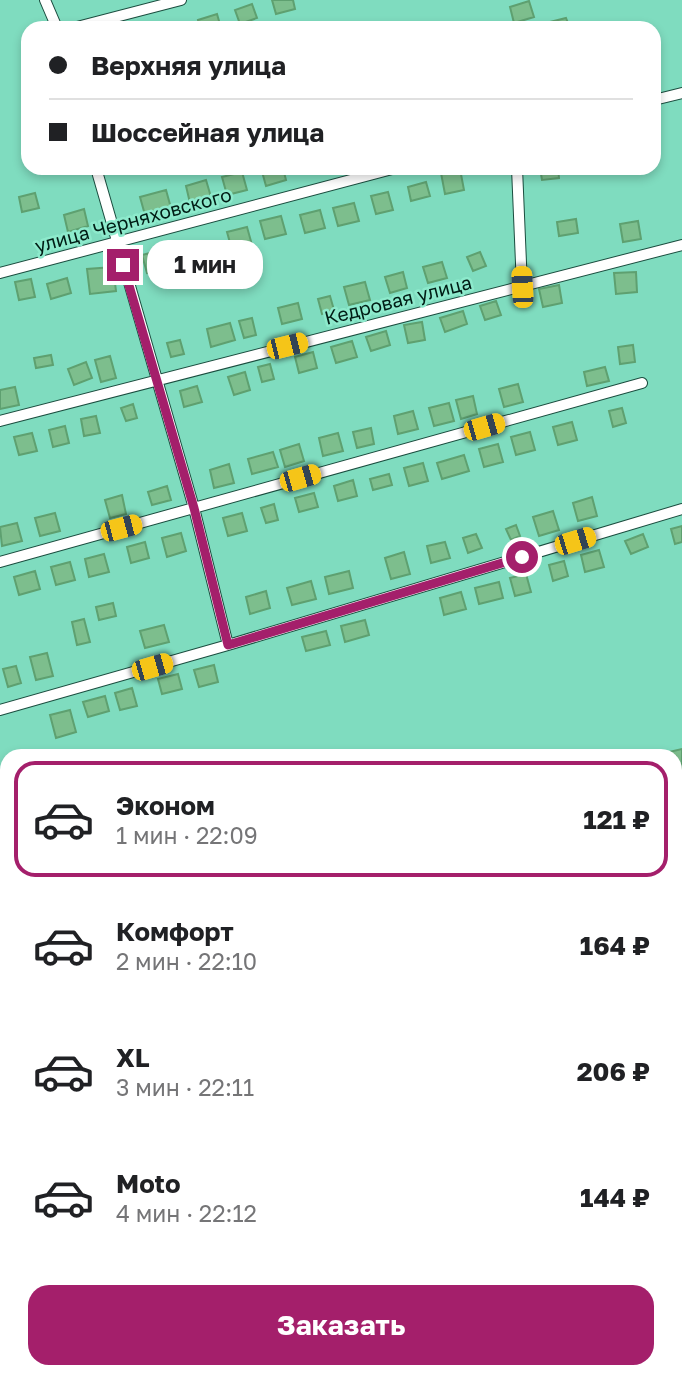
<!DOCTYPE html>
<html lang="ru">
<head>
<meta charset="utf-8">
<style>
	:root { --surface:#fff; --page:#f2f2f2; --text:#202124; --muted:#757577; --line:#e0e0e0; --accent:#a41f6b }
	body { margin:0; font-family:"Golos Text",sans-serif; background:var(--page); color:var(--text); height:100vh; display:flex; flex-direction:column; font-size:26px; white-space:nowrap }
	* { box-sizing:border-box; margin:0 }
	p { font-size:23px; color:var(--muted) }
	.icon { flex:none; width:38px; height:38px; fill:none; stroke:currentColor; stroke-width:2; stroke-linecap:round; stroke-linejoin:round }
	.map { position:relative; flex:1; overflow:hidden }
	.panel { position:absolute; left:0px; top:749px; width:682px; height:630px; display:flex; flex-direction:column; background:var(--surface); border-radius:21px 21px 0 0; box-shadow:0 4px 10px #0003 }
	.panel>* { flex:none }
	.guide { position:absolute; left:21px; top:21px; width:640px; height:154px; border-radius:21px; box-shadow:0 4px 10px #0003; display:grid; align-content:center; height:154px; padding:0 28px; background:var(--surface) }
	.end { position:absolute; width:32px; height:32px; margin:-16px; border:9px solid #a41f6b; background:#fff; box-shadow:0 0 0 4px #fff }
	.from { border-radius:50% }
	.bubble { position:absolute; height:49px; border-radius:21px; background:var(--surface); box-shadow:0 4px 10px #0003; font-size:23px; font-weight:700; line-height:49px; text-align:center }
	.car { position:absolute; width:21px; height:42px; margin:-21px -10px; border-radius:9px; box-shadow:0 0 5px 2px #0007; background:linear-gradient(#f5c518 24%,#345 0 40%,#f5c518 0 76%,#345 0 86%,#f5c518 0) }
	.guide b { display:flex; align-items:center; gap:24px; height:66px; font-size:26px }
	.guide b+b { border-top:2px solid var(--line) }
	.guide i { width:18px; height:18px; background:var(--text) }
	ul { padding:12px 0 0; list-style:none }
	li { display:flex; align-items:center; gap:21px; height:116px; margin:0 14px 10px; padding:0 14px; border:4px solid transparent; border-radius:21px }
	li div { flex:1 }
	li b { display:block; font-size:26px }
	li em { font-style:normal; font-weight:700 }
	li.current { border-color:var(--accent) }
	li>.icon { width:63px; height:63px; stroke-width:1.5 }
	.cta { display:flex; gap:14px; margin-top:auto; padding:14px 28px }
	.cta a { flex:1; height:80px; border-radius:21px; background:var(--accent); color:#fff; font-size:28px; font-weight:700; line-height:80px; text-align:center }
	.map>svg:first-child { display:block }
	.forest { fill:#c8865f }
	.building { fill:#7dbe8d; stroke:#5ea070; stroke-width:2 }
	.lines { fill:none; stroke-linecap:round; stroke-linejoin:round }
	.minor-casing { stroke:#1b4d3f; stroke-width:12 }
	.minor { stroke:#fff; stroke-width:10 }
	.route { stroke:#a41f6b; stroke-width:9 }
	.labels { text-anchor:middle; stroke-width:5; stroke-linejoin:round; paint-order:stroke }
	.street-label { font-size:19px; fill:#001d15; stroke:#8deacc }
</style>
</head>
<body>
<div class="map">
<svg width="682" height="1379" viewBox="0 0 682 1379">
	<rect width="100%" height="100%" fill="#7fdcbf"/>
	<path class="forest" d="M0,1200l7,1v171h531l24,7h-562z"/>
	<path class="building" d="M272,0h21l2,9 -19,5z
		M529,1l5,16 -20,6 -4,-16z
		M252,4l5,14 -17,6 -5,-14z
		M217,14l4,14h-21l-2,-8z
		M566,18l4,10h-18l-2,-6z
		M261,168h22l3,12 -20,6z
		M540,168h18l1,10 -17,2z
		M460,169l4,21 -19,4 -4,-21z
		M242,172l5,18 -20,5 -5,-18z
		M206,180l5,17 -21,6 -4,-17z
		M426,182l4,14 -19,5 -3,-14z
		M166,190l5,18 -26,7 -5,-18z
		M388,192l5,18 -17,4 -5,-18z
		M35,193l4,15 -17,4 -3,-15z
		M354,203l5,18 -21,5 -5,-18z
		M84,209l4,17 -20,6 -4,-17z
		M320,210l5,18 -20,5 -5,-18z
		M281,216l5,18 -21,5 -5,-18z
		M576,219l2,14 -19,3 -2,-14z
		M638,221l3,18 -18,3 -3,-18z
		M247,227l5,18 -20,5 -5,-18z
		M189,243l5,18 -21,5 -5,-18z
		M162,250l5,18 -20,5 -5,-18z
		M480,252l6,14 -13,5 -6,-14z
		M442,262l5,16 -19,5 -5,-16z
		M113,267l3,24 -26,3 -3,-25z
		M403,272l4,16 -17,5 -5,-16z
		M636,272l1,20 -21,2 -2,-21z
		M67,278l4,15 -20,6 -4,-15z
		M31,279l4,18 -16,3 -4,-18z
		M365,282l5,18 -21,5 -5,-18z
		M559,285l3,18 -19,4 -4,-18z
		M330,296l4,14 -12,4 -4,-15z
		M496,301l5,14 -16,5 -5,-14z
		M298,303l4,16 -20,5 -4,-16z
		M463,311l4,13 -22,8 -5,-14z
		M252,318l4,17 -12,3 -5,-17z
		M422,322l3,18 -17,3 -4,-18z
		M230,323l5,17 -24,7 -4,-18z
		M386,331l4,14 -19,6 -5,-14z
		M180,340l4,14 -13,3 -4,-14z
		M352,341l5,16 -21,6 -5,-16z
		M633,345l2,17 -15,2 -2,-17z
		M313,352l4,16 -18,5 -4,-16z
		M51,355l2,10 -17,3 -2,-10z
		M110,356l6,22 -15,4 -6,-22z
		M86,362l6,16 -18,7 -6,-16z
		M270,364l4,15 -12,3 -4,-15z
		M605,367l4,14 -22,5 -3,-14z
		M245,372l5,18 -16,5 -6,-18z
		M518,384l5,18 -19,5 -5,-18z
		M197,386l5,16 -18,5 -4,-16z
		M15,387l4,18 -19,4v-19z
		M473,396l4,18 -16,5 -5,-19z
		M449,403l5,18 -20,5 -5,-18z
		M133,404l4,14 -11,3 -5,-13z
		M622,408l4,15 -13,4 -4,-16z
		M413,411l5,18 -20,5 -4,-18z
		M96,416l4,17 -16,3 -3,-17z
		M572,422l5,18 -19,5 -5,-18z
		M65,426l4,17 -16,4 -4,-17z
		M371,428l3,16 -17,4 -4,-16z
		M530,432l5,18 -19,5 -5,-18z
		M32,433l5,18 -18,4 -5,-18z
		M338,433l5,18 -20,5 -4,-18z
		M299,444l5,17 -19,6 -5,-17z
		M498,444l5,18 -19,5 -5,-18z
		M273,452l5,15 -26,7 -4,-15z
		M464,455l5,16 -27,8 -5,-16z
		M423,463l5,18 -19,5 -5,-18z
		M229,464l5,19 -20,5 -4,-18z
		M389,474l3,11 -19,5 -3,-11z
		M353,480l4,16 -19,5 -4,-15z
		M167,486l4,14 -19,5 -4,-13z
		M314,493l4,14 -19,5 -4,-14z
		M122,495l4,19 -16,4 -5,-18z
		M592,497l5,19 -19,5 -5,-18z
		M274,504l4,16 -12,3 -5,-15z
		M553,511l6,19 -20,6 -6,-19z
		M55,513l5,18 -20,5 -5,-18z
		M242,513l5,18 -19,5 -5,-18z
		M17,523l5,18 -20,5 -2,-19z
		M516,525l4,11 -9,4 -5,-11z
		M682,526v16l-7,2 -4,-15z
		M181,533l5,18 -19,6 -5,-19z
		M476,534l6,14 -14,5 -5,-15z
		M643,534l5,13 -17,7 -6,-13z
		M145,542l4,16 -18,5 -4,-16z
		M445,542l5,16 -19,5 -4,-17z
		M599,550l5,17 -19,5 -4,-17z
		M404,552l6,22 -19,5 -6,-21z
		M104,554l5,18 -20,5 -4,-18z
		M564,561l4,15 -15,5 -4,-16z
		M70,562l5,18 -19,5 -5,-18z
		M35,571l5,18 -21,6 -5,-18z
		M349,571l4,17 -24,6 -4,-17z
		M526,574l5,18 -16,4 -5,-18z
		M311,581l5,18 -24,6 -5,-17z
		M499,582l4,16 -24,6 -4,-16z
		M266,591l4,17 -20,6 -4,-17z
		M461,592l5,17 -22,6 -4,-17z
		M113,603l3,13 -17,4 -3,-13z
		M84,619l6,23 -13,3 -5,-23z
		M365,620l4,15 -24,7 -4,-16z
		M164,625l5,17 -24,6 -5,-17z
		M326,631l4,14 -24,6 -4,-14z
		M47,653l6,23 -17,4 -6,-23z
		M214,665l4,17 -19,5 -5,-17z
		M16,666l5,17 -13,4 -5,-18z
		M178,674l4,15 -20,5 -4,-15z
		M132,688l5,18 -17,4 -5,-17z
		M105,696l4,15 -21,6 -5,-15z
		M70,710l6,22 -20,6 -6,-23z
		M682,749v44l-6,2v-39h-24z
		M682,866v43l-6,2v-43z
		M682,980v38l-6,2v-39z
		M682,1081v51l-6,2v-52z"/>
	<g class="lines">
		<defs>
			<path id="minor" d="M45,0l12,28
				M73,28l108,-28
				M654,100l28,-7
				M96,168l98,340 34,137
				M517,168l5,119
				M0,273l396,-105
				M0,421l682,-176
				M0,562l642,-179
				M0,710l228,-65 454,-136
				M0,1177l7,2
				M646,1372l23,7"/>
		</defs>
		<use href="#minor" class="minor-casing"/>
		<use href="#minor" class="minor"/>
	</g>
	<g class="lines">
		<path class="route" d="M123,265l71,243 34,137 294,-88"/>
	</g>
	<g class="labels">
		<g class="street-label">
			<text transform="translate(133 220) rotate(-15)" y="7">улица Черняховского</text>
			<text transform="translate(398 300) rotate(-14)" y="7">Кедровая улица</text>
		</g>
	</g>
</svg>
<i class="end from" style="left:522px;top:557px"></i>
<i class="end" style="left:123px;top:265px"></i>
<div class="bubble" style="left:147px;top:240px;width:116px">1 мин</div>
<i class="car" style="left:522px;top:287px;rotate:357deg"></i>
<i class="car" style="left:287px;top:346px;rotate:76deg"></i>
<i class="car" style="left:484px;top:427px;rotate:74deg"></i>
<i class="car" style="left:300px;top:478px;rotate:74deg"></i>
<i class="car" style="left:121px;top:528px;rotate:75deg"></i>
<i class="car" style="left:575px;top:541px;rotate:73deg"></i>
<i class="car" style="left:152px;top:667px;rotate:74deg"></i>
<div class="guide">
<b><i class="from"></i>Верхняя улица</b>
<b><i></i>Шоссейная улица</b>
</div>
<section class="panel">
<ul>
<li class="current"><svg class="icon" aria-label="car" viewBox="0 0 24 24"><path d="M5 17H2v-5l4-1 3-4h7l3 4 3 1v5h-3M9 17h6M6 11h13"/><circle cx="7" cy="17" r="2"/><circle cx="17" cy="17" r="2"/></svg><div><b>Эконом</b><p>1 мин · 22:09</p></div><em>121 ₽</em></li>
<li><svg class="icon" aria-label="car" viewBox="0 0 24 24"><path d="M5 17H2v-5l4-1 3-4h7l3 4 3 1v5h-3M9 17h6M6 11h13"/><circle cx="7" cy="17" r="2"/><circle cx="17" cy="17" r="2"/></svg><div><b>Комфорт</b><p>2 мин · 22:10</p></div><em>164 ₽</em></li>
<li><svg class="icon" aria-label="car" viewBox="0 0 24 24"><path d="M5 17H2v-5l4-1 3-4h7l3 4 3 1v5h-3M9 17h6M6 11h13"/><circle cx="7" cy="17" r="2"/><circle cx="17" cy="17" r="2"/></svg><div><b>XL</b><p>3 мин · 22:11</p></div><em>206 ₽</em></li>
<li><svg class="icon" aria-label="car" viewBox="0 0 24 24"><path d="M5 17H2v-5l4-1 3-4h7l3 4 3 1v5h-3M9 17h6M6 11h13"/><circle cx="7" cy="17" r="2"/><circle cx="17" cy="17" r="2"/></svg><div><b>Moto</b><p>4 мин · 22:12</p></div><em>144 ₽</em></li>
</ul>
<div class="cta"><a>Заказать</a></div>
</section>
</div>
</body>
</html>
